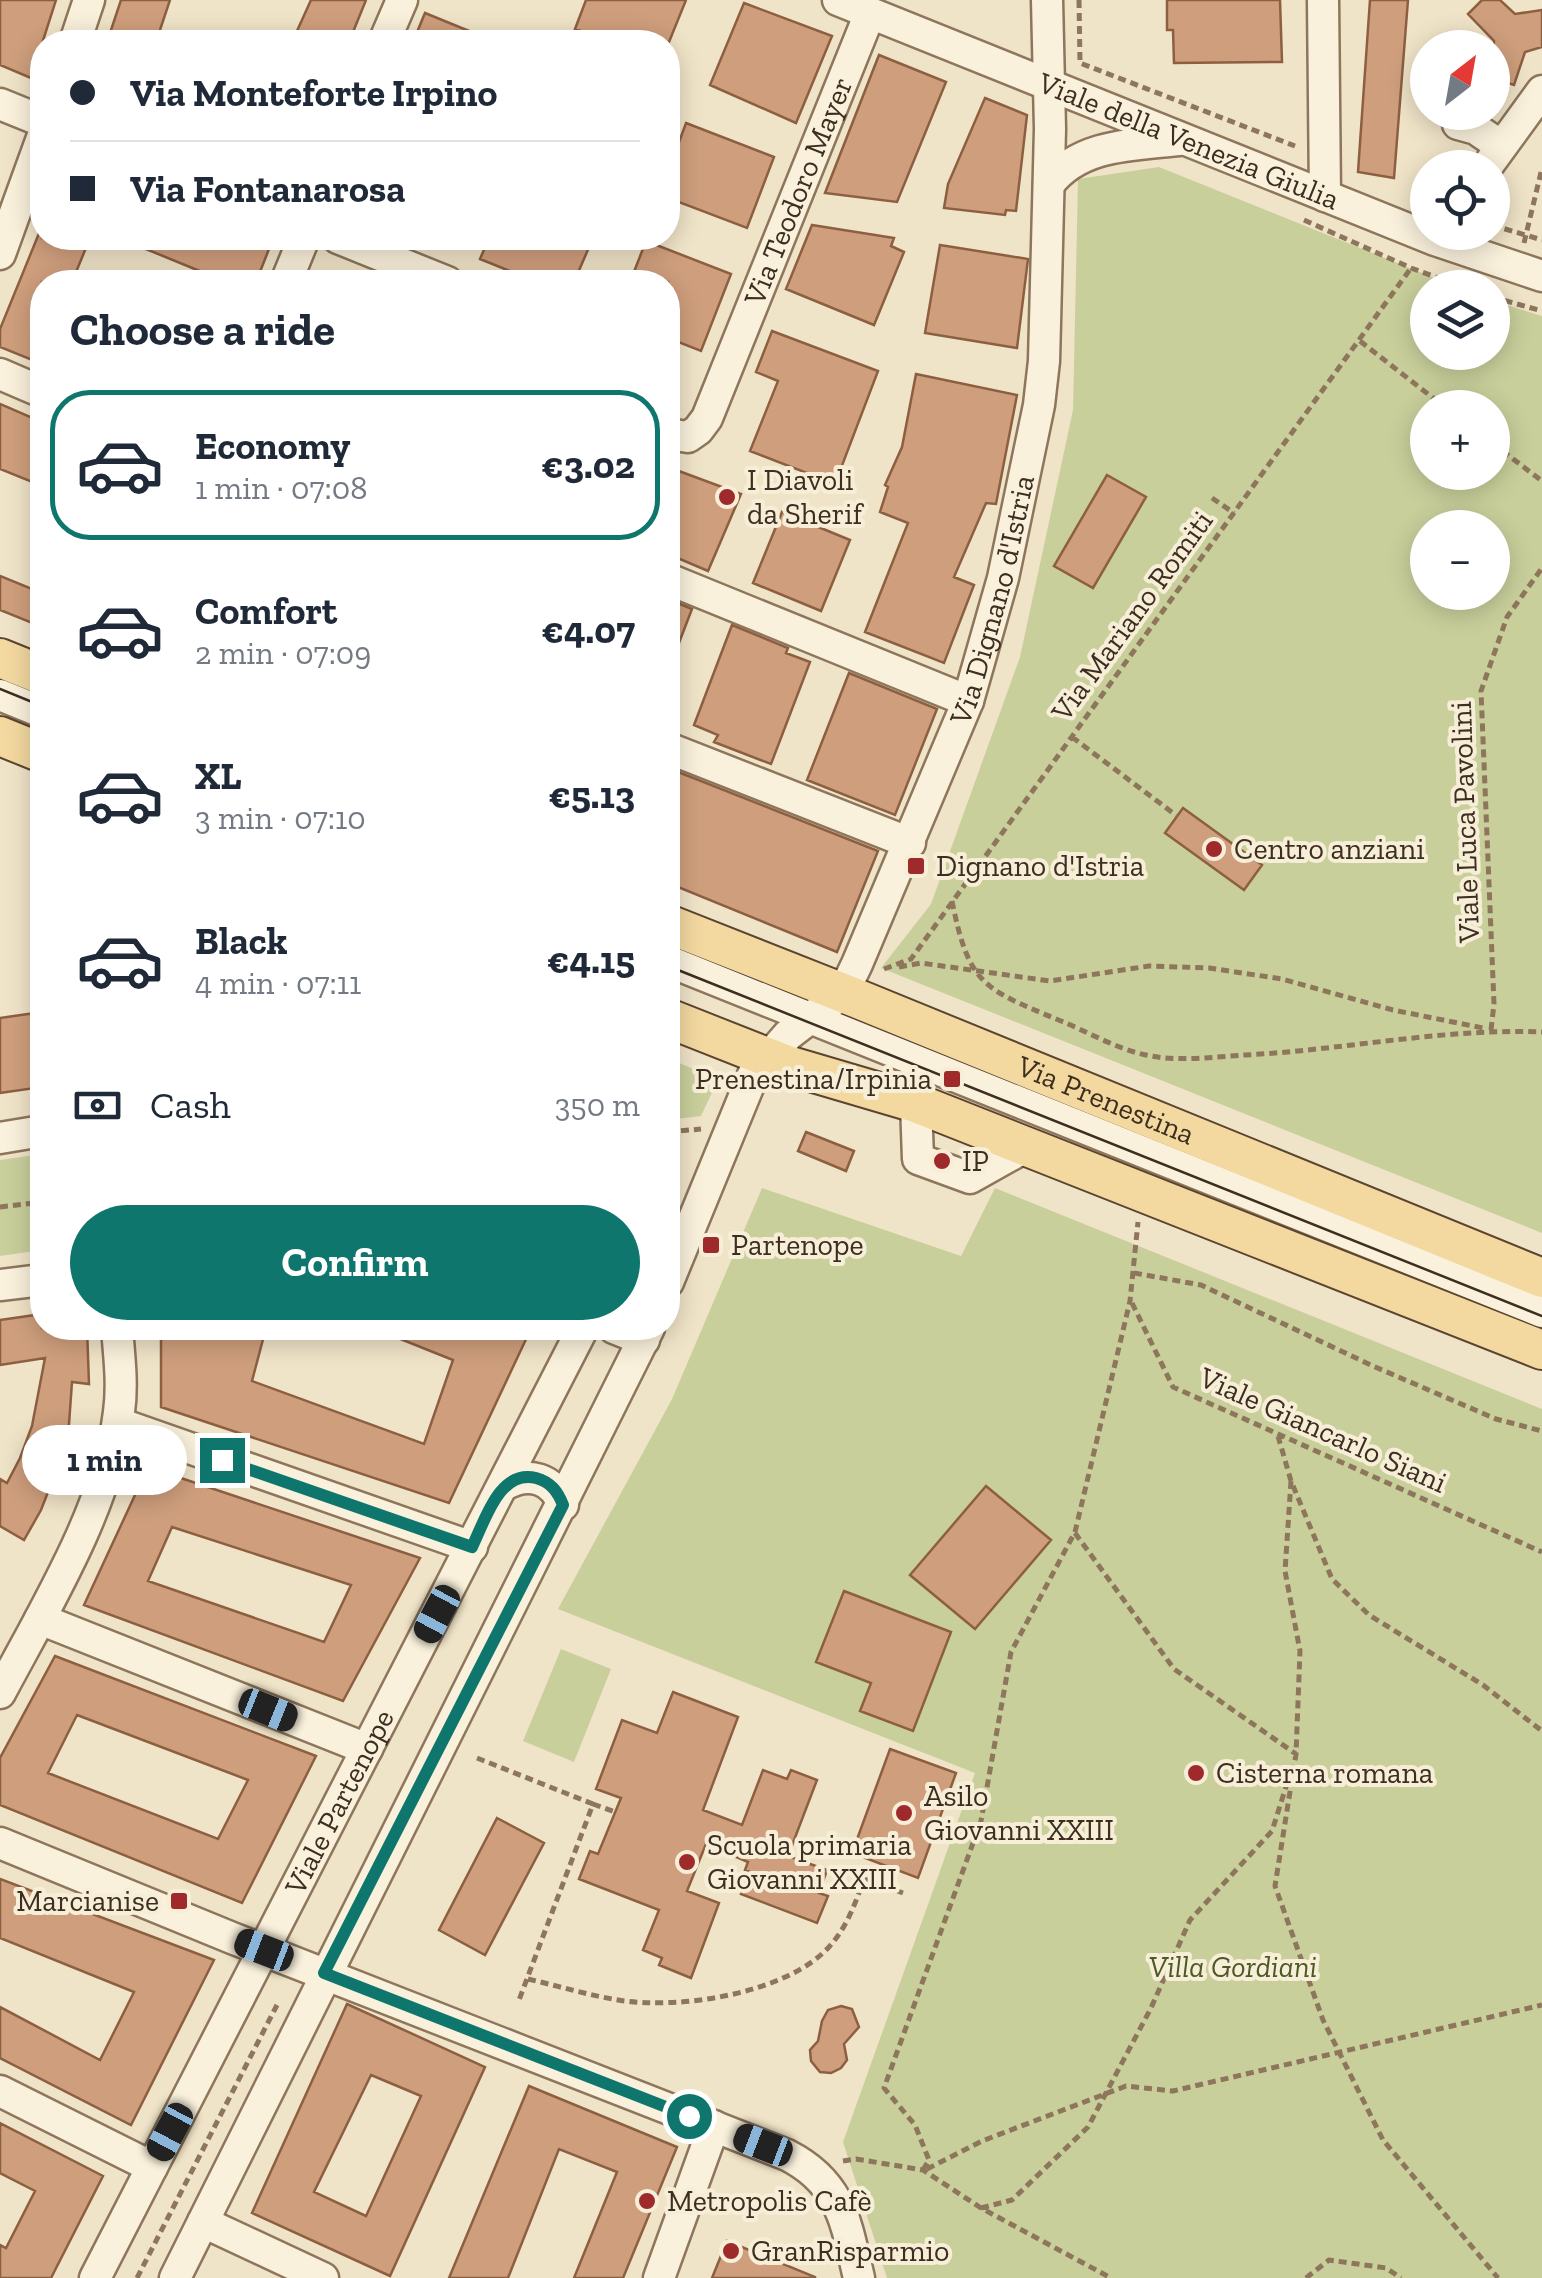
<!DOCTYPE html>
<html lang="en">
<head>
<meta charset="utf-8">
<style>
	:root { --surface:#fff; --page:#f2f2f3; --text:#1f2937; --muted:#747a83; --line:#e0e1e3; --accent:#0f766e }
	body { margin:0; font-family:"Zilla Slab",serif; background:var(--page); color:var(--text); height:100vh; display:flex; flex-direction:column; font-size:38px; white-space:nowrap }
	* { box-sizing:border-box; margin:0 }
	p { font-size:32px; color:var(--muted) }
	.icon { flex:none; width:55px; height:55px; fill:none; stroke:currentColor; stroke-width:2; stroke-linecap:round; stroke-linejoin:round }
	.map { position:relative; flex:1; overflow:hidden }
	.sheet { position:absolute; left:30px; top:270px; width:650px; height:1070px; display:flex; flex-direction:column; background:var(--surface); border-radius:40px; box-shadow:0 5px 25px #0003 }
	.sheet>* { flex:none }
	.hud { position:absolute; left:30px; top:30px; width:650px; height:220px; border-radius:40px; box-shadow:0 5px 25px #0003; display:grid; align-content:center; height:220px; padding:0 40px; background:var(--surface) }
	.needle { width:65px; rotate:31deg }
	.buttons { position:absolute; left:1410px; top:30px; display:grid; gap:20px }
	.buttons a { display:grid; place-items:center; width:100px; height:100px; border-radius:50%; background:var(--surface); box-shadow:0 5px 25px #0003; font-size:50px }
	.end { position:absolute; width:45px; height:45px; margin:-22px; border:12px solid #0f766e; background:#fff; box-shadow:0 0 0 5px #fff }
	.from { border-radius:50% }
	.bubble { position:absolute; height:70px; border-radius:35px; background:var(--surface); box-shadow:0 5px 25px #0003; font-size:32px; font-weight:700; line-height:70px; text-align:center }
	.car { position:absolute; width:30px; height:60px; margin:-30px -15px; border-radius:12px; box-shadow:0 0 8px 2px #0007; background:linear-gradient(#222 24%,#8ab4d8 0 40%,#222 0 76%,#8ab4d8 0 86%,#222 0) }
	.hud b { display:flex; align-items:center; gap:35px; height:95px; font-size:38px }
	.hud b+b { border-top:2px solid var(--line) }
	.hud i { width:25px; height:25px; background:var(--text) }
	ul { padding:0; list-style:none }
	li { display:flex; align-items:center; gap:30px; height:150px; margin:0 20px 15px; padding:0 20px; border:5px solid transparent; border-radius:40px }
	li div { flex:1 }
	li b { display:block; font-size:38px }
	li em { font-style:normal; font-weight:700 }
	li.on { border-color:var(--accent) }
	li>.icon { width:90px; height:90px; stroke-width:1.5 }
	h2 { padding:0 40px; font-size:45px; line-height:120px }
	.pay { display:flex; align-items:center; gap:25px; height:110px; padding:0 40px; font-size:38px }
	.pay p { margin-inline-start:auto }
	.cta { display:flex; gap:20px; margin-top:auto; padding:20px 40px }
	.cta a { flex:1; height:115px; border-radius:60px; background:var(--accent); color:#fff; font-size:40px; font-weight:700; line-height:115px; text-align:center }
	.map>svg:first-child { display:block }
	.green { fill:#c9cf9b; fill-rule:evenodd }
	.building { fill:#cf9f7d; stroke:#8d5f41; stroke-width:2.5; fill-rule:evenodd }
	.lines { fill:none; stroke-linecap:round; stroke-linejoin:round }
	.minor-casing { stroke:#8d765c; stroke-width:35 }
	.major-casing { stroke:#5b4430; stroke-width:42 }
	.path { stroke:#8d765c; stroke-width:5; stroke-dasharray:8 5; stroke-linecap:butt }
	.minor { stroke:#faf1dc; stroke-width:30 }
	.major { stroke:#f3d9a0; stroke-width:38 }
	.tram { stroke:#3d2e20; stroke-width:2.5 }
	.route { stroke:#0f766e; stroke-width:12 }
	.poi-dot { fill:#9e2a2b; stroke:#f7eed8; stroke-width:4 }
	.labels { text-anchor:middle; stroke-width:8; stroke-linejoin:round; paint-order:stroke }
	.street-label { font-size:30px; fill:#3d2e20; stroke:#f7eed8 }
	.poi-label { font-size:30px; fill:#3d2e20; stroke:#f7eed8; text-anchor:start }
	.park-label { font-size:30px; font-style:italic; fill:#4d5a26; stroke:#f7eed8 }
</style>
</head>
<body>
<div class="map">
<svg width="1542" height="2278" viewBox="0 0 1542 2278">
	<rect width="100%" height="100%" fill="#f0e4c8"/>
	<path class="green" d="M1159,167l298,120 -29,1v64h64l1,-51 49,15v917l-661,-265 50,-64 89,-247 53,-247 5,-231zM1428,408h64v64h-64zM1428,528h64v64h-64z
		M668,1058l50,22 -17,36 -33,4z
		M42,1154v96l-42,6v-96z
		M762,1188l199,68 34,-68 547,221v869h-655l-44,-136 132,-369 -417,-164 114,-210z
		M561,1649l50,20 -37,93 -51,-21z"/>
	<path class="building" d="M0,0h56l-25,78 -31,-13z
		M121,0h49l-14,42h-49z
		M311,0h55l-17,42h-57z
		M586,0h100l-17,42h-57l-37,-13z
		M1167,0h113l2,62 -108,1 -1,-33h-6z
		M1370,0h38l-14,178 -36,-6z
		M1482,0h18l15,14 27,-4v37l-17,5 -11,33 -22,-7 2,-37 -26,-27z
		M744,3l88,33 -36,87 -86,-38z
		M425,13l71,29h-83z
		M879,55l67,27 -49,120 -72,-9z
		M985,98l42,17 -11,96 -10,-1 -1,5 -61,-7 4,-24z
		M686,123l88,34 -27,71 -79,-30v-26z
		M812,225l82,13 -3,8 13,6 -30,73 -88,-36z
		M42,226v12h48l-18,44h-30v82l-42,-17v-18z
		M119,238h121l29,11 -13,33h-59l5,-10z
		M489,238h104l-19,44h-37l-57,-23z
		M646,241l85,33 -30,77 -33,-13v-56h-38z
		M940,245l88,14 -11,89 -92,-15z
		M772,331l106,40 -43,113 -85,-33 28,-70 -22,-9z
		M916,374l101,21 -21,109 -10,-1 -32,74 20,8 -30,78 -79,-31 43,-109 -28,-11 8,-25 -3,-2 17,-38z
		M0,404l42,18v64l-42,-17z
		M668,467l73,27 -33,77 -40,-17z
		M1107,475l39,22 -53,91 -39,-22z
		M782,512l68,28 -29,71 -68,-28z
		M0,576l42,17v34l-42,-17z
		M668,599l24,10 -23,60h-1z
		M732,625l56,23 -2,5 24,9 -39,102 -57,-22 4,-7 -24,-10z
		M849,673l88,36 -42,106 -88,-35z
		M668,768l210,83 -41,101 -169,-69z
		M1183,808l79,57 -18,25 -79,-57z
		M42,1012v75l-42,6v-75z
		M806,1132l48,19 -8,20 -48,-20z
		M42,1314v14h45l2,56 -17,-2 -3,42 -10,40 -18,46 -17,30 -24,-14v-47l7,4 13,-25 12,-32 13,-68 -45,7v-45z
		M161,1328h105l-14,53 172,63 29,-84 -80,-32h137l18,7 -79,168 -288,-96z
		M148,1467l272,91 -77,143 -259,-96zM172,1527l179,58 -27,57 -176,-61z
		M986,1486l65,54 -76,89 -65,-54z
		M844,1591l107,41 -38,99 -53,-20 11,-28 -55,-21z
		M55,1656l261,100 -74,147 -242,-98v-47zM77,1715l171,65 -30,59 -170,-66z
		M673,1692l65,25 -35,93 39,15 21,-55 24,9 4,-9 26,10 -29,76 39,14 -8,23 9,3 -11,27 -76,-29 9,-22 -5,-2 3,-8 -42,-18 -19,47 32,12 -28,75 -32,-13 3,-7 -19,-8 16,-40 -80,-31 11,-28 8,3 23,-56 -25,-9 26,-69 35,13z
		M890,1749l66,24 -38,105 -66,-25z
		M497,1818l47,25 -59,112 -46,-25z
		M0,1879l214,81 -83,165 -131,-67v-51l100,53 34,-68 -134,-54z
		M347,2004l138,63 -95,209 -138,-63zM371,2075l50,21 -55,120 -52,-24z
		M841,2006l11,3 7,18 -15,17 3,16 -6,8 -10,5 -11,-1 -9,-11 -1,-11 8,-9 4,-20 6,-11z
		M529,2086l148,61 -54,131h-49l43,-106 -58,-23 -51,129h-59z
		M0,2123l103,53 -52,102h-51v-33l6,3 29,-57 -35,-18z
		M727,2241l88,36v1h-103z"/>
	<g class="lines">
		<defs>
			<g id="minor">
				<path id="s1" d="M838,0l597,240 107,36"/>
				<path d="M1323,0l2,196"/>
				<path d="M75,42l14,-42"/>
				<path d="M384,42l18,-42"/>
				<path d="M0,104l42,17"/>
				<path d="M1458,124l18,5 25,17"/>
				<path d="M1486,168l56,-77"/>
				<path d="M1049,184c31,-40 83,-39 130,-44"/>
				<path d="M338,238l109,44"/>
				<path d="M0,254l42,-116"/>
				<path d="M286,282l18,-44"/>
				<path d="M0,374l42,18"/>
				<path id="s2" d="M668,434l20,3 10,-7 9,-12 163,-405"/>
				<path d="M668,579l300,122"/>
				<path d="M0,695l42,17"/>
				<path d="M668,748l242,95"/>
				<path d="M668,961l874,351"/>
				<path d="M916,1103l2,56 52,19 57,-32"/>
				<path d="M0,1138l42,-7"/>
				<path id="s3" d="M668,1282l85,-207 35,-40 55,-42 14,-29 111,-263 35,-123 36,-173 5,-44 6,-232 -3,-129"/>
				<path d="M0,1285l42,-5"/>
				<path d="M614,1328l30,12"/>
				<path d="M118,1423l354,124"/>
				<path d="M504,1485c25,-14 49,-7 59,20"/>
				<path d="M40,1619l327,130"/>
				<path d="M0,1693c44,-83 108,-187 119,-281 4,-28 0,-57 -2,-84"/>
				<path d="M0,1843l232,95 555,217c55,28 59,68 72,123"/>
				<path d="M0,2091l152,76"/>
				<path d="M203,2222l120,56"/>
				<path id="s4" d="M95,2278l488,-950"/>
				<path d="M175,2278l474,-950"/>
				<path d="M659,2278l55,-152"/>
			</g>
			<g id="major">
				<path d="M0,658l42,17"/>
				<path d="M0,736l42,17"/>
				<path id="s5" d="M668,924l195,77 679,277"/>
				<path d="M668,1018l119,47 129,38 626,247"/>
			</g>
		</defs>
		<use href="#minor" class="minor-casing"/>
		<use href="#major" class="major-casing"/>
		<path class="path" d="M1079,0l1,63 215,83
			M1304,220l107,48 54,20
			M1492,225l50,15
			M1524,243l18,-75
			M1492,297l50,14
			M1360,341l86,67
			M1492,443l50,38
			M1212,498l22,15
			M1072,737l105,79
			M952,901c17,85 32,88 109,120 27,11 56,28 85,34 31,7 67,2 99,0 99,-5 198,-27 297,-23
			M899,967l22,-4 129,18 99,-15 60,2 73,11 111,31 90,18
			M884,969l27,-10 500,-691
			M1491,1030l3,-26 -13,-313 26,-74 35,-49
			M668,1132l33,-3
			M0,1207l42,-5
			M1134,1273l67,12 172,81 123,53 46,12
			M1132,1303l41,84 369,165
			M1278,1436l13,45 41,98 37,36 114,70 59,46
			M1291,1481l-6,90 15,80 -4,103 -21,132 48,134 60,120 115,138
			M1075,1533l99,136 122,85
			M477,1758l116,46 -74,196
			M593,1804l22,8
			M528,1979c30,7 60,16 90,21 60,10 168,-6 211,-53 18,-20 26,-43 35,-68l39,14
			M843,2161l13,-2 67,11 58,38 130,70
			M927,2169l55,-28 144,-55 47,5 369,-86
			M923,2170l6,-10 -14,-35 -31,-37 97,-267 30,-169 64,-120 55,-231 8,-79
			M981,2208l31,-8 76,-73 63,-119 39,-88 82,-89 19,-60
			M137,2278l140,-273
			M1306,2278l23,-18 57,8 15,10"/>
		<use href="#minor" class="minor"/>
		<use href="#major" class="major"/>
		<path class="tram" d="M0,689l42,17
			M668,966l874,350"/>
	</g>
	<g class="lines">
		<path class="route" d="M222,1460l250,87c13,-26 27,-78 64,-69 15,4 22,14 27,27l-239,468 365,143"/>
	</g>
	<g class="poi-dot">
		<circle cx="727" cy="497" r="10"/>
		<circle cx="1214" cy="849" r="10"/>
		<rect x="906" y="856" width="20" height="20" rx="5"/>
		<rect x="942" y="1069" width="20" height="20" rx="5"/>
		<circle cx="942" cy="1161" r="10"/>
		<rect x="701" y="1235" width="20" height="20" rx="5"/>
		<circle cx="1196" cy="1773" r="10"/>
		<circle cx="904" cy="1813" r="10"/>
		<circle cx="687" cy="1862" r="10"/>
		<rect x="169" y="1891" width="20" height="20" rx="5"/>
		<circle cx="647" cy="2201" r="10"/>
		<circle cx="731" cy="2251" r="10"/>
	</g>
	<g class="labels">
		<g class="street-label">
			<text dy="10" stroke="none"><textPath href="#s1" startOffset="378">Viale della Venezia Giulia</textPath></text>
			<text dy="10" stroke="none"><textPath href="#s2" startOffset="292">Via Teodoro Mayer</textPath></text>
			<text dy="10" stroke="none"><textPath href="#s3" startOffset="768">Via Dignano d'Istria</textPath></text>
			<text transform="translate(1132 616) rotate(-54)" y="10">Via Mariano Romiti</text>
			<text transform="translate(1465 822) rotate(-92)" y="10">Viale Luca Pavolini</text>
			<text dy="10" stroke="none"><textPath href="#s5" startOffset="472">Via Prenestina</textPath></text>
			<text transform="translate(1323 1430) rotate(24)" y="10">Viale Giancarlo Siani</text>
			<text dy="10" stroke="none"><textPath href="#s4" startOffset="535">Viale Partenope</textPath></text>
		</g>
		<g class="poi-label">
			<text x="747" y="490">I Diavoli<tspan x="747" dy="34">da Sherif</tspan></text>
			<text x="1234" y="859">Centro anziani</text>
			<text x="936" y="876">Dignano d'Istria</text>
			<text x="932" y="1089" text-anchor="end">Prenestina/Irpinia</text>
			<text x="962" y="1171">IP</text>
			<text x="731" y="1255">Partenope</text>
			<text x="1216" y="1783">Cisterna romana</text>
			<text x="924" y="1806">Asilo<tspan x="924" dy="34">Giovanni XXIII</tspan></text>
			<text x="707" y="1855">Scuola primaria<tspan x="707" dy="34">Giovanni XXIII</tspan></text>
			<text x="159" y="1911" text-anchor="end">Marcianise</text>
			<text x="667" y="2211">Metropolis Cafè</text>
			<text x="751" y="2261">GranRisparmio</text>
		</g>
		<g class="park-label">
			<text x="1233" y="1977">Villa Gordiani</text>
		</g>
	</g>
</svg>
<div class="buttons">
<a><svg class="needle" viewBox="-14 -14 28 28"><path d="M0-13l5 13h-10z" fill="#e53935"/><path d="M0 13l5-13h-10z" fill="#747a83"/></svg></a>
<a><svg class="icon" aria-label="locate" viewBox="0 0 24 24"><circle cx="12" cy="12" r="6"/><path d="M12 2v4M12 18v4M2 12h4M18 12h4"/></svg></a>
<a><svg class="icon" aria-label="layers" viewBox="0 0 24 24"><path d="M12 4l9 5-9 5-9-5zM3 14l9 5 9-5"/></svg></a>
<a>+</a>
<a>−</a>
</div>
<i class="end from" style="left:689px;top:2116px"></i>
<i class="end" style="left:222px;top:1460px"></i>
<div class="bubble" style="left:22px;top:1425px;width:165px">1 min</div>
<i class="car" style="left:437px;top:1614px;rotate:208deg"></i>
<i class="car" style="left:268px;top:1710px;rotate:112deg"></i>
<i class="car" style="left:264px;top:1950px;rotate:291deg"></i>
<i class="car" style="left:170px;top:2132px;rotate:208deg"></i>
<i class="car" style="left:763px;top:2145px;rotate:291deg"></i>
<div class="hud">
<b><i class="from"></i>Via Monteforte Irpino</b>
<b><i></i>Via Fontanarosa</b>
</div>
<section class="sheet">
<h2>Choose a ride</h2>
<ul>
<li class="on"><svg class="icon" aria-label="car" viewBox="0 0 24 24"><path d="M5 17H2v-5l4-1 3-4h7l3 4 3 1v5h-3M9 17h6M6 11h13"/><circle cx="7" cy="17" r="2"/><circle cx="17" cy="17" r="2"/></svg><div><b>Economy</b><p>1 min · 07:08</p></div><em>€3.02</em></li>
<li><svg class="icon" aria-label="car" viewBox="0 0 24 24"><path d="M5 17H2v-5l4-1 3-4h7l3 4 3 1v5h-3M9 17h6M6 11h13"/><circle cx="7" cy="17" r="2"/><circle cx="17" cy="17" r="2"/></svg><div><b>Comfort</b><p>2 min · 07:09</p></div><em>€4.07</em></li>
<li><svg class="icon" aria-label="car" viewBox="0 0 24 24"><path d="M5 17H2v-5l4-1 3-4h7l3 4 3 1v5h-3M9 17h6M6 11h13"/><circle cx="7" cy="17" r="2"/><circle cx="17" cy="17" r="2"/></svg><div><b>XL</b><p>3 min · 07:10</p></div><em>€5.13</em></li>
<li><svg class="icon" aria-label="car" viewBox="0 0 24 24"><path d="M5 17H2v-5l4-1 3-4h7l3 4 3 1v5h-3M9 17h6M6 11h13"/><circle cx="7" cy="17" r="2"/><circle cx="17" cy="17" r="2"/></svg><div><b>Black</b><p>4 min · 07:11</p></div><em>€4.15</em></li>
</ul>
<div class="pay"><svg class="icon" aria-label="cash" viewBox="0 0 24 24"><path d="M3 7h18v10H3z"/><circle cx="12" cy="12" r="2"/></svg>Cash<p>350 m</p></div>
<div class="cta"><a>Confirm</a></div>
</section>
</div>
</body>
</html>
